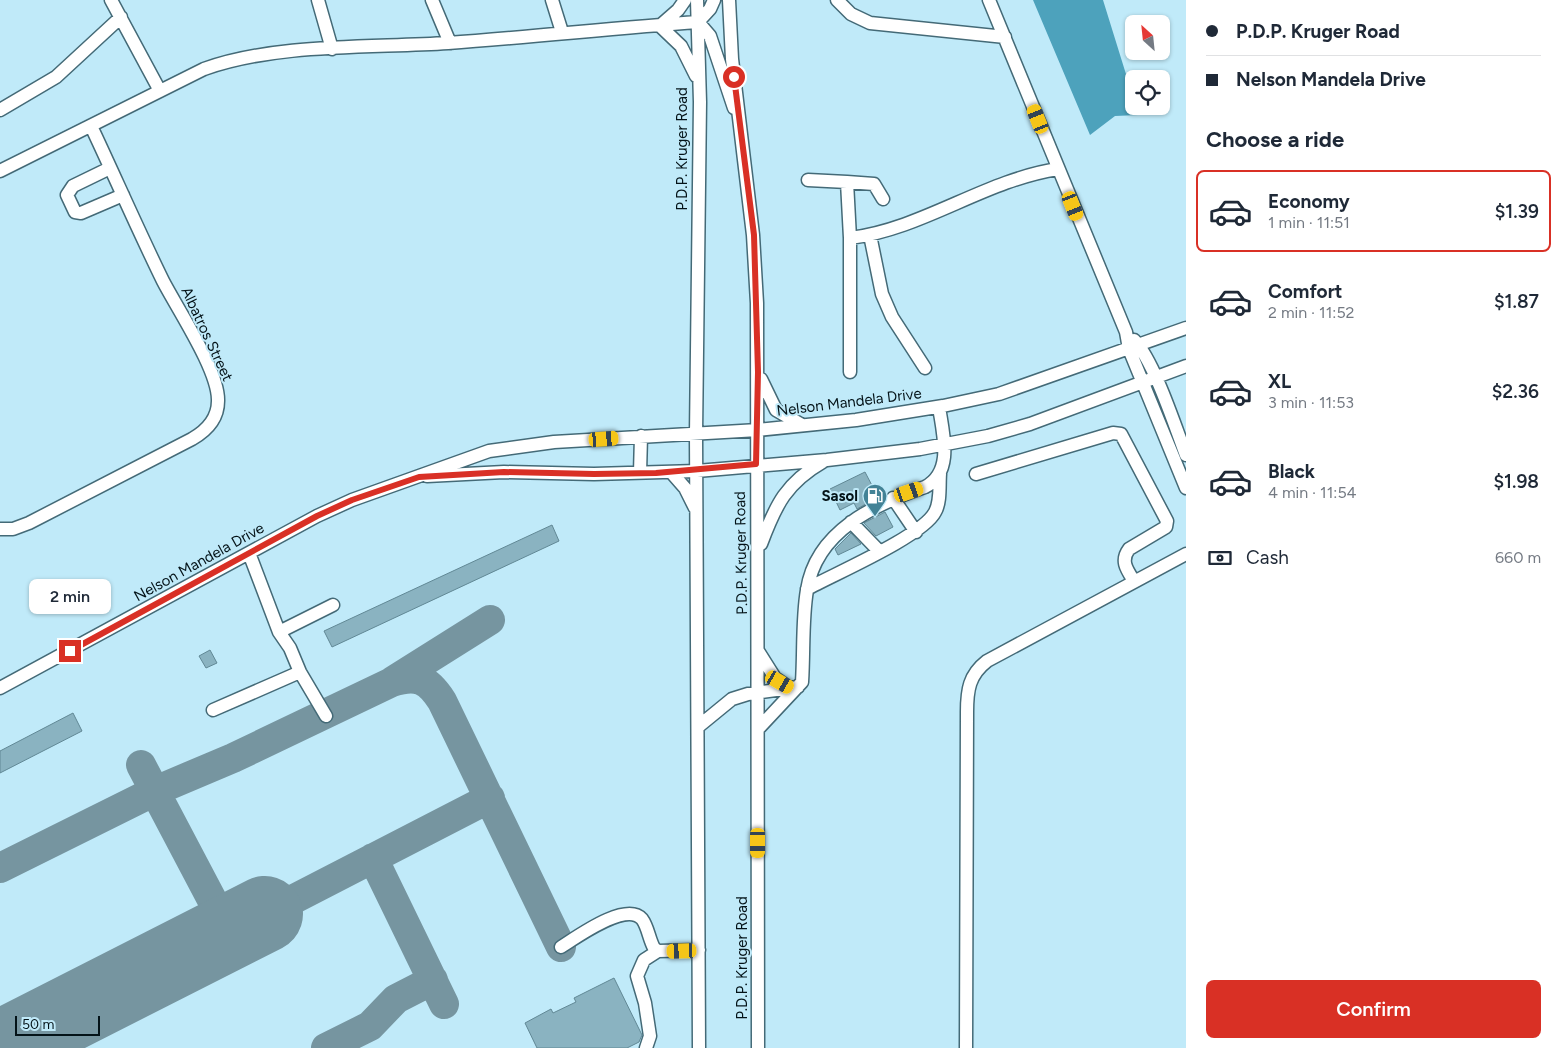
<!DOCTYPE html>
<html lang="en">
<head>
<meta charset="utf-8">
<style>
	:root { --surface:#fff; --page:#f6f6f7; --text:#1f2937; --muted:#747a83; --line:#e0e1e3; --accent:#d93025 }
	body { margin:0; font-family:Figtree,sans-serif; background:var(--page); color:var(--text); height:100vh; display:flex; flex-direction:column; font-size:19px; white-space:nowrap }
	* { box-sizing:border-box; margin:0 }
	p { font-size:16px; color:var(--muted) }
	.icon { flex:none; width:28px; height:28px; fill:none; stroke:currentColor; stroke-width:2; stroke-linecap:round; stroke-linejoin:round }
	.map { position:relative; flex:1; overflow:hidden }
	.drawer { display:flex; flex-direction:column; background:var(--surface); width:375px }
	.drawer>* { flex:none }
	.banner { display:grid; align-content:center; height:110px; padding:0 20px; background:var(--surface) }
	.needle { width:32px; rotate:333deg }
	.buttons { position:absolute; left:1125px; top:15px; display:grid; gap:10px }
	.buttons a { display:grid; place-items:center; width:45px; height:45px; border-radius:8px; background:var(--surface); box-shadow:0 1px 4px #0004; font-size:25px }
	.scale { position:absolute; left:15px; bottom:12px; width:85px; box-sizing:border-box; padding-left:5px; border:2px solid #041318; border-top:0; font-size:14px; line-height:18px; white-space:nowrap; color:#041318; -webkit-text-stroke:4px #c0eaf9; paint-order:stroke }
	.end { position:absolute; width:22px; height:22px; margin:-11px; border:6px solid #d93025; background:#fff; box-shadow:0 0 0 2px #fff }
	.from { border-radius:50% }
	.bubble { position:absolute; height:35px; border-radius:8px; background:var(--surface); box-shadow:0 1px 4px #0004; font-size:16px; font-weight:600; line-height:35px; text-align:center }
	.car { position:absolute; width:15px; height:30px; margin:-15px -8px; border-radius:6px; box-shadow:0 0 4px 1px #0007; background:linear-gradient(#f5c518 24%,#345 0 40%,#f5c518 0 76%,#345 0 86%,#f5c518 0) }
	.banner b { display:flex; align-items:center; gap:18px; height:48px; font-size:19px }
	.banner b+b { border-top:1px solid var(--line) }
	.banner i { width:12px; height:12px; background:var(--text) }
	ul { padding:0; list-style:none }
	li { display:flex; align-items:center; gap:15px; height:82px; margin:0 10px 8px; padding:0 10px; border:2px solid transparent; border-radius:8px }
	li div { flex:1 }
	li b { display:block; font-size:19px }
	li em { font-style:normal; font-weight:600 }
	li.on { border-color:var(--accent) }
	li>.icon { width:45px; height:45px; stroke-width:1.5 }
	h2 { padding:0 20px; font-size:22px; line-height:60px }
	.pay { display:flex; align-items:center; gap:12px; height:55px; padding:0 20px; font-size:19px }
	.pay p { margin-inline-start:auto }
	.primary-button { display:flex; gap:10px; margin-top:auto; padding:10px 20px }
	.primary-button a { flex:1; height:58px; border-radius:8px; background:var(--accent); color:#fff; font-size:20px; font-weight:600; line-height:58px; text-align:center }
	main { display:flex; flex:1; min-height:0 }
	.map>svg:first-child { display:block }
	.water { fill:#4da2bc }
	.lines { fill:none; stroke-linecap:round; stroke-linejoin:round }
	.taxiway { stroke:#7695a0; stroke-width:30 }
	.runway { stroke:#7695a0; stroke-width:76 }
	.building { fill:#8ab3c1; stroke:#618895 }
	.minor-casing { stroke:#446a77; stroke-width:15 }
	.minor { stroke:#fff; stroke-width:12 }
	.route { stroke:#d93025; stroke-width:6 }
	.labels { text-anchor:middle; stroke-width:4; stroke-linejoin:round; paint-order:stroke }
	.street-label { font-size:15px; fill:#041318; stroke:#c0eaf9 }
	.poi-label { font-size:15px; font-weight:bold; fill:#041318; stroke:#c0eaf9; text-anchor:end }
</style>
</head>
<body>
<main>
<div class="map">
<svg width="1186" height="1048" viewBox="0 0 1186 1048">
	<rect width="100%" height="100%" fill="#c0eaf9"/>
	<path class="water" d="M1033,0h70l31,100v6l4,9 -23,1 -25,19z"/>
	<g class="lines">
		<path class="taxiway" d="M393,681l97,-61
			M141,765l88,167
			M373,858l71,146
			M0,868l155,-77 78,-33 159,-76c25,-8 36,-3 50,19l119,246
			M265,914l225,-116
			M326,1048l44,-22 26,-27 37,-19"/>
		<path class="runway" d="M1,1048l264,-134"/>
	</g>
	<path class="building" d="M865,472l13,25 -21,12 -3,-6 -14,7 -10,-21z
		M885,512l8,15 -17,9 -12,-13z
		M552,525l7,16 -227,106 -8,-16z
		M851,533l10,11 -23,11 -3,-6z
		M210,650l7,13 -11,5 -7,-12z
		M73,713l9,18 -82,42v-22z
		M614,978l28,57 -3,7 -12,6h-90l-12,-25 26,-14 2,4 23,-11 -2,-4z"/>
	<g class="lines">
		<defs>
			<path id="minor" d="M111,0l49,91
				M318,0l14,49
				M432,0l18,43
				M552,0l10,32
				M697,0l3,102 -4,332 3,614
				M729,0l3,59 21,176 4,68 1,745
				M837,0l14,14 19,9 135,14
				M989,0l137,332 3,17 57,139
				M698,22l12,14 24,72
				M662,24l16,-14 7,-10
				M659,25l22,21 15,30
				M0,110l56,-33 65,-60
				M110,168l-37,18 -6,9 8,17 6,1 42,-18
				M0,171l204,-102c72,-26 167,-21 244,-26 83,-6 167,-15 250,-21l12,-13 4,-9
				M808,180l39,2 3,56c73,-9 135,-58 208,-69
				M847,182l27,2 9,15
				M870,235l12,59 10,23 33,51
				M850,238v134
				M1134,340c20,21 41,86 52,115
				M761,379l15,31 26,15
				M671,472l14,16 10,20
				M640,473l1,-37
				M976,474l137,-41 8,1 46,87 -1,6 -37,22c-9,12 -2,21 5,32
				M427,476l77,-4 90,2 103,-3 130,-11 93,-11 68,-13 42,-12 156,-58
				M893,498l23,34
				M851,522l29,30
				M0,529h13l16,-6 163,-84c14,-8 26,-20 26,-38 1,-30 -40,-91 -55,-120 -25,-51 -48,-104 -72,-155
				M761,544c15,-40 25,-61 63,-83
				M249,553l30,79 11,16 10,24 26,44
				M807,589c27,-15 116,-53 128,-77 6,-10 4,-27 5,-38
				M279,632l54,-27
				M758,651l17,27 16,11
				M0,688l317,-172 35,-16 137,-49 65,-9 204,-12 98,-10 87,-14 56,-12 187,-66
				M213,710l87,-38
				M699,726l33,-27 16,-5 50,-7
				M758,729l44,-47c2,-30 0,-63 5,-92 9,-59 68,-86 118,-103 29,-15 18,-53 14,-80
				M561,947c16,-10 65,-46 81,-28 6,8 7,20 12,29l4,3 41,-1
				M646,1048l4,-12 -5,-33 -8,-27 7,-16 14,-9
				M966,1048l1,-336c0,-22 2,-37 20,-51l199,-107"/>
		</defs>
		<use href="#minor" class="minor-casing"/>
		<use href="#minor" class="minor"/>
	</g>
	<g class="lines">
		<path class="route" d="M70,651l247,-135 35,-16 67,-23 85,-5 90,2 62,-1 100,-9 2,-92 -4,-137 -20,-158"/>
	</g>
	<defs>
		<symbol id="fuel-pin" viewBox="-11 -11 22 30"><path d="M0 17L-7.5 6A9.5 9.5 0 1 1 7.5 6Z" fill="#428296" stroke="#c0eaf9"/><path d="M-5.5-6h7V0h2V4h1.3V-2.5L3-4.5l.8-.8L6-3V5H2.5V1h-1V6h-7ZM-4.2-4.7v3.2H.2V-4.7Z" fill="#fff"/></symbol>
	</defs>
	<g fill-rule="evenodd">
		<use href="#fuel-pin" x="861" y="482" width="28" height="38"/>
	</g>
	<g class="labels">
		<g class="street-label">
			<text transform="translate(682 149) rotate(-90)" y="5">P.D.P. Kruger Road</text>
			<text transform="translate(207 334) rotate(65)" y="5">Albatros Street</text>
			<text transform="translate(849 402) rotate(-7)" y="5">Nelson Mandela Drive</text>
			<text transform="translate(741 553) rotate(-91)" y="5">P.D.P. Kruger Road</text>
			<text transform="translate(199 562) rotate(-29)" y="5">Nelson Mandela Drive</text>
			<text transform="translate(742 958) rotate(-90)" y="5">P.D.P. Kruger Road</text>
		</g>
		<g class="poi-label">
			<text x="858" y="501">Sasol</text>
		</g>
	</g>
</svg>
<div class="buttons">
<a><svg class="needle" viewBox="-14 -14 28 28"><path d="M0-13l5 13h-10z" fill="#e53935"/><path d="M0 13l5-13h-10z" fill="#747a83"/></svg></a>
<a><svg class="icon" aria-label="locate" viewBox="0 0 24 24"><circle cx="12" cy="12" r="6"/><path d="M12 2v4M12 18v4M2 12h4M18 12h4"/></svg></a>
</div>
<div class="scale">50 m</div>
<i class="end from" style="left:734px;top:77px"></i>
<i class="end" style="left:70px;top:651px"></i>
<div class="bubble" style="left:29px;top:579px;width:82px">2 min</div>
<i class="car" style="left:1038px;top:119px;rotate:338deg"></i>
<i class="car" style="left:1073px;top:206px;rotate:158deg"></i>
<i class="car" style="left:604px;top:439px;rotate:86deg"></i>
<i class="car" style="left:909px;top:492px;rotate:71deg"></i>
<i class="car" style="left:780px;top:682px;rotate:120deg"></i>
<i class="car" style="left:758px;top:843px;rotate:180deg"></i>
<i class="car" style="left:682px;top:951px;rotate:268deg"></i>
</div>
<section class="drawer">
<div class="banner">
<b><i class="from"></i>P.D.P. Kruger Road</b>
<b><i></i>Nelson Mandela Drive</b>
</div>
<h2>Choose a ride</h2>
<ul>
<li class="on"><svg class="icon" aria-label="car" viewBox="0 0 24 24"><path d="M5 17H2v-5l4-1 3-4h7l3 4 3 1v5h-3M9 17h6M6 11h13"/><circle cx="7" cy="17" r="2"/><circle cx="17" cy="17" r="2"/></svg><div><b>Economy</b><p>1 min · 11:51</p></div><em>$1.39</em></li>
<li><svg class="icon" aria-label="car" viewBox="0 0 24 24"><path d="M5 17H2v-5l4-1 3-4h7l3 4 3 1v5h-3M9 17h6M6 11h13"/><circle cx="7" cy="17" r="2"/><circle cx="17" cy="17" r="2"/></svg><div><b>Comfort</b><p>2 min · 11:52</p></div><em>$1.87</em></li>
<li><svg class="icon" aria-label="car" viewBox="0 0 24 24"><path d="M5 17H2v-5l4-1 3-4h7l3 4 3 1v5h-3M9 17h6M6 11h13"/><circle cx="7" cy="17" r="2"/><circle cx="17" cy="17" r="2"/></svg><div><b>XL</b><p>3 min · 11:53</p></div><em>$2.36</em></li>
<li><svg class="icon" aria-label="car" viewBox="0 0 24 24"><path d="M5 17H2v-5l4-1 3-4h7l3 4 3 1v5h-3M9 17h6M6 11h13"/><circle cx="7" cy="17" r="2"/><circle cx="17" cy="17" r="2"/></svg><div><b>Black</b><p>4 min · 11:54</p></div><em>$1.98</em></li>
</ul>
<div class="pay"><svg class="icon" aria-label="cash" viewBox="0 0 24 24"><path d="M3 7h18v10H3z"/><circle cx="12" cy="12" r="2"/></svg>Cash<p>660 m</p></div>
<div class="primary-button"><a>Confirm</a></div>
</section>
</main>
</body>
</html>
